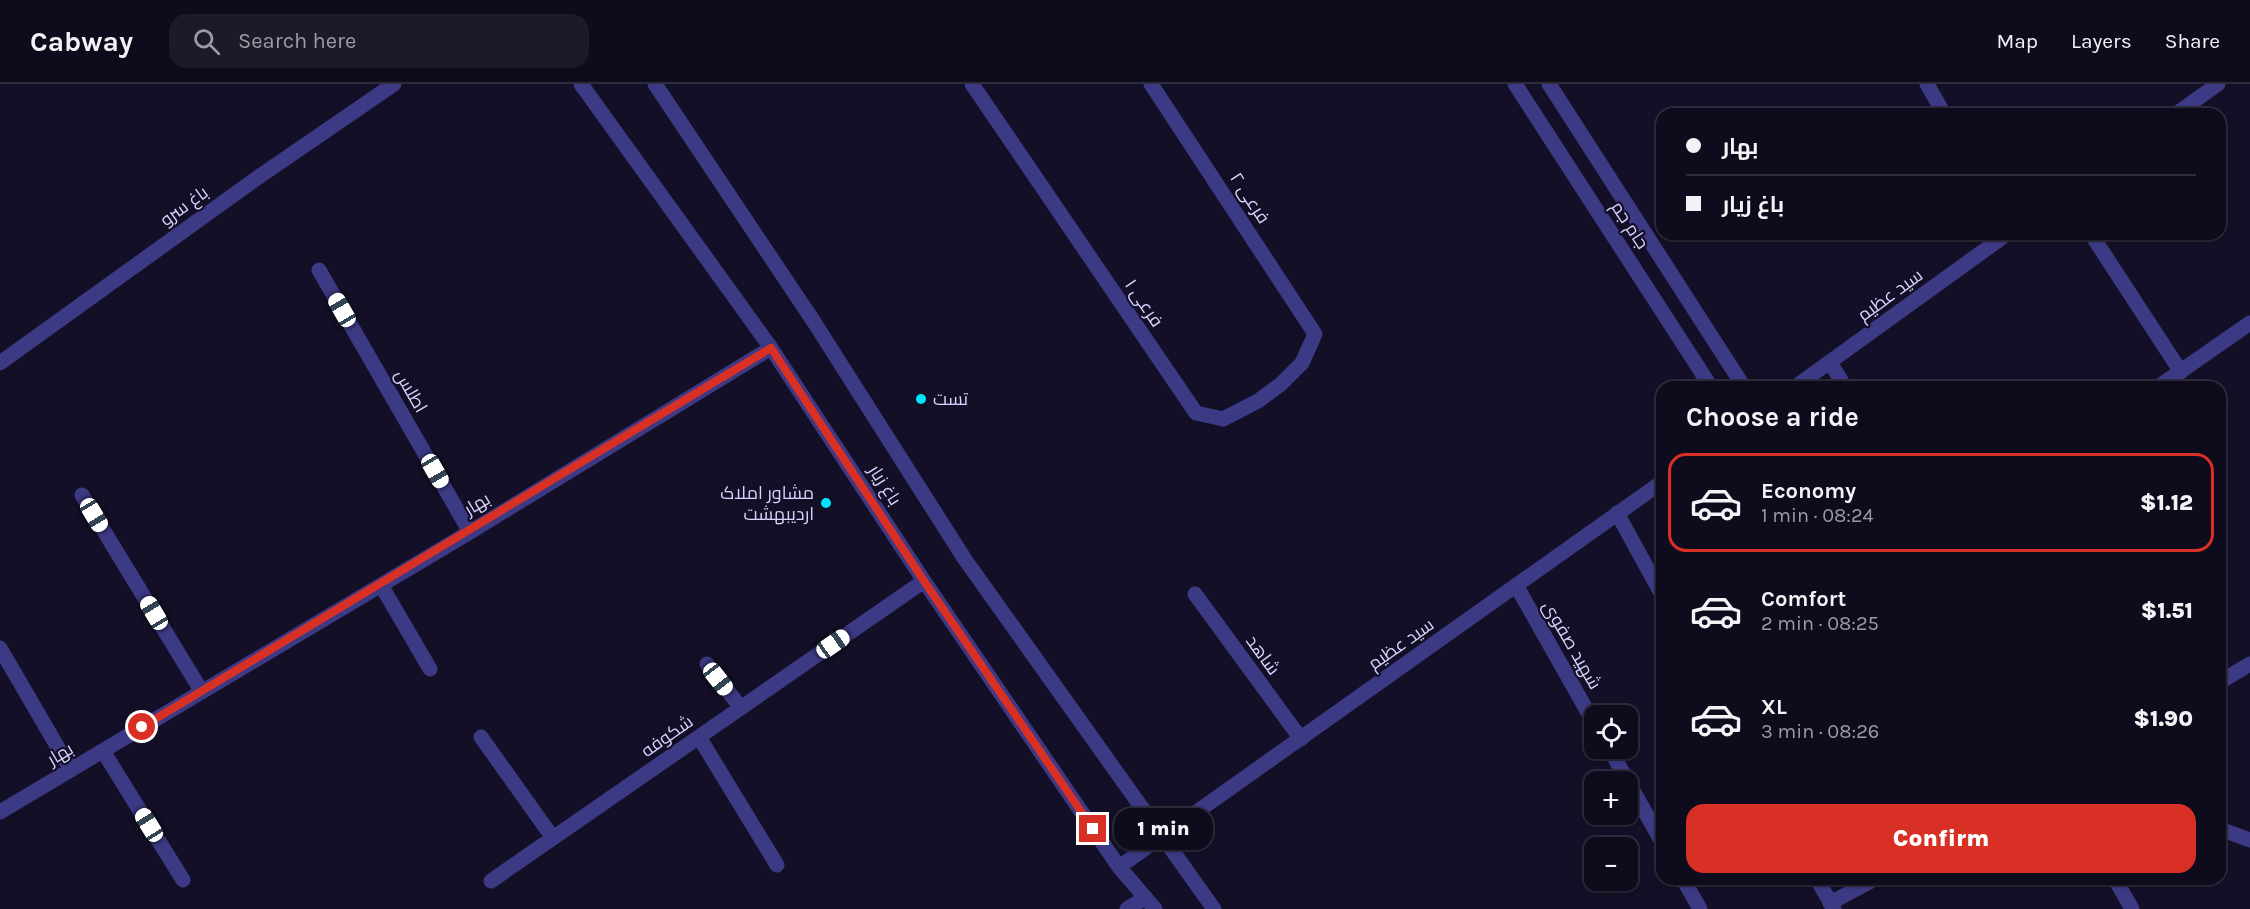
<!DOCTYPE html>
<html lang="en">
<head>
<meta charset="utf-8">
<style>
	:root { --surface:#0e0b1c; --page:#1c1929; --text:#f1f3f6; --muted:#9b9ba3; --line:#2e2b3b; --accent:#d93025 }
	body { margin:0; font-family:Karla,Cairo,sans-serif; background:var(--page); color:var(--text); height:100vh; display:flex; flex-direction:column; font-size:22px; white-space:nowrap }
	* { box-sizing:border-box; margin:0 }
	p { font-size:20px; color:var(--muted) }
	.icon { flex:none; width:33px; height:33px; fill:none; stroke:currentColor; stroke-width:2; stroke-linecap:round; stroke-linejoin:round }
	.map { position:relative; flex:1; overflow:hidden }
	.sheet { position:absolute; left:1656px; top:297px; width:570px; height:504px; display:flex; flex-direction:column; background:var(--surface); border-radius:18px; box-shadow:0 2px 4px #0004,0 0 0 2px var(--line) }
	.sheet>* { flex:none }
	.banner { position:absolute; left:1656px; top:24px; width:570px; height:132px; border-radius:18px; box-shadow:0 2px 4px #0004,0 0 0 2px var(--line); display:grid; align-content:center; height:132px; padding:0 30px; background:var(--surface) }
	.fabs { position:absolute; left:1584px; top:621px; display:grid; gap:12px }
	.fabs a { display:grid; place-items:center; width:54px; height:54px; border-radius:12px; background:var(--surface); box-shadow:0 2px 4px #0004,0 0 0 2px var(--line); font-size:30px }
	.end { position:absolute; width:27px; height:27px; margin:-14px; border:8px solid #d93025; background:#fff; box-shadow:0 0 0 3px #fff }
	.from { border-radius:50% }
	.bubble { position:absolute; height:42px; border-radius:18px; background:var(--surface); box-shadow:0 2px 4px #0004,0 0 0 2px var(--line); font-size:20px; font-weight:800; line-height:42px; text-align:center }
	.car { position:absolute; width:18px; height:36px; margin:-18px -9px; border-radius:8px; box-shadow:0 0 4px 2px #0007; background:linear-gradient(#fff 24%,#345 0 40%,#fff 0 76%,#345 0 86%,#fff 0) }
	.banner b { display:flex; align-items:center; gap:21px; height:57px; font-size:22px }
	.banner b+b { border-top:2px solid var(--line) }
	.banner i { width:15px; height:15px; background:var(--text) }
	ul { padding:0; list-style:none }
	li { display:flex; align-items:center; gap:18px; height:99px; margin:0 12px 9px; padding:0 18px; border:3px solid transparent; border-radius:18px }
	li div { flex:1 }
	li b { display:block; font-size:22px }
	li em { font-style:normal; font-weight:800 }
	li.active { border-color:var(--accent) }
	li>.icon { width:54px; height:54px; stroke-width:1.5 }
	h2 { padding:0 30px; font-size:27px; line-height:72px }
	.primary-button { display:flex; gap:12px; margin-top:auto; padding:12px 30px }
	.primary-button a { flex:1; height:69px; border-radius:18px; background:var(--accent); color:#fff; font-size:24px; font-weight:800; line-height:69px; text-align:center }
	header { display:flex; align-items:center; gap:36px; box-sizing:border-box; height:84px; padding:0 30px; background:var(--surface); border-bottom:2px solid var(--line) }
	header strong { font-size:28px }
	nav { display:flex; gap:33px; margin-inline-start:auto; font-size:21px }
	.search { width:420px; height:54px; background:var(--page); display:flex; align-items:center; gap:15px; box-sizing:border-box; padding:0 21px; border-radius:18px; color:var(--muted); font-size:22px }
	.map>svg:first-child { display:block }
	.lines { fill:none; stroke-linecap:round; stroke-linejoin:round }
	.minor { stroke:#3d3a85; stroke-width:15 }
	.route { stroke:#d93025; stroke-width:8 }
	.poi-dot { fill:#00e5ff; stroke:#130f26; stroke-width:2 }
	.labels { text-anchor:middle; stroke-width:4.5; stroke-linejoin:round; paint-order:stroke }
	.street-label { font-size:18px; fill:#d9d4ff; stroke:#130f26 }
	.poi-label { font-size:18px; fill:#d9d4ff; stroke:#130f26; text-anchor:start }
</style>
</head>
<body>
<header>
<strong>Cabway</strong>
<div class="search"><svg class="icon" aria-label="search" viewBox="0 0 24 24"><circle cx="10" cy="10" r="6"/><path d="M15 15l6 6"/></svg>Search here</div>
<nav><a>Map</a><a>Layers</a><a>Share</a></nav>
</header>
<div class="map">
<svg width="2250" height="825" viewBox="0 0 2250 825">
	<rect width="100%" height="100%" fill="#130f26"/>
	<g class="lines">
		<path class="minor" d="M581,0l190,264 153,233 195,286 36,42
			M655,0l159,238 150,236 250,351
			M972,0l224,329 27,6 35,-18 23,-17 21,-21 13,-29 -164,-250
			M1515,0l196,303
			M1549,0l195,303
			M1927,0l17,30
			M2176,30l42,-30
			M2091,150l90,138
			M319,186l151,262
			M1830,278l15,25
			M0,279l257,-185 137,-94
			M1795,303l212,-153
			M2158,303l92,-64
			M82,411l120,197
			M1617,429l45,82
			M381,501l49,84
			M1516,501l78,138
			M1195,510l106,145
			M0,564l71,122
			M707,580l34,44
			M2220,598l30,-18
			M481,653l72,101
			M699,653l78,128
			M1609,664l53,94
			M103,667l80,129
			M0,728l470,-280 301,-184
			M2220,745l30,11
			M1119,783l543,-385
			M1683,795l17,30
			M1817,795l17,30
			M2115,795l17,30
			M491,797l433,-300
			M1830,819l45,-24
			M1127,825l18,-11"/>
	</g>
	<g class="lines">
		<path class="route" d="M142,643l629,-379 153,233 169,248"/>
	</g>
	<g class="poi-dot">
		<circle cx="921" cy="315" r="6"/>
		<circle cx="826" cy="419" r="6"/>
	</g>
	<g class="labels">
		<g class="street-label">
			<text transform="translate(1250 114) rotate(57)" y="6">فرعی ۲</text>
			<text transform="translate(184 122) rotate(-36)" y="6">باغ سرو</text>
			<text transform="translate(1630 141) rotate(57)" y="6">جام جم</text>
			<text transform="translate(1890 211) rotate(-36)" y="6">سید عظیم</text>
			<text transform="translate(1144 219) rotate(56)" y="6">فرعی ۱</text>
			<text transform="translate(411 307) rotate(60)" y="6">اطلس</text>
			<text transform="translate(885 401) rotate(57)" y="6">باغ زیار</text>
			<text transform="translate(477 420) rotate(-31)" y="6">بهار</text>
			<text transform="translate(1401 560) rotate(-35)" y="6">سید عظیم</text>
			<text transform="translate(1572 561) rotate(60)" y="6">شهید صفوی</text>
			<text transform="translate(1263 571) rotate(54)" y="6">شاهد</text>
			<text transform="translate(667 652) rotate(-35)" y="6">شکوفه</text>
			<text transform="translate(60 670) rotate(-31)" y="6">بهار</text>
		</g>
		<g class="poi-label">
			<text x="933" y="321">تست</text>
			<text x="814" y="415" text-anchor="end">مشاور املاک<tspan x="814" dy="21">اردیبهشت</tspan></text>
		</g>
	</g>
</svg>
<div class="fabs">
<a><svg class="icon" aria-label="locate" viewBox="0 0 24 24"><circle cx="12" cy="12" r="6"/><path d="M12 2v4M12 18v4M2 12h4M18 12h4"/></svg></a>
<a>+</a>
<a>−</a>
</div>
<i class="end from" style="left:142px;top:643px"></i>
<i class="end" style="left:1093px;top:745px"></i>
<div class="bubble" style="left:1114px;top:724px;width:99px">1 min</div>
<i class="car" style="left:342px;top:226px;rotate:330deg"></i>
<i class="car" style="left:435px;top:387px;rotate:150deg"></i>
<i class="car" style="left:94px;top:431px;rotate:149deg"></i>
<i class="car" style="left:154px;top:529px;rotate:329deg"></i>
<i class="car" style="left:833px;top:560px;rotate:55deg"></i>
<i class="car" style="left:718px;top:595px;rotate:142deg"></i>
<i class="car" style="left:149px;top:741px;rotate:328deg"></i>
<div class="banner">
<b><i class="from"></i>بهار</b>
<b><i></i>باغ زیار</b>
</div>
<section class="sheet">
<h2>Choose a ride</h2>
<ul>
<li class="active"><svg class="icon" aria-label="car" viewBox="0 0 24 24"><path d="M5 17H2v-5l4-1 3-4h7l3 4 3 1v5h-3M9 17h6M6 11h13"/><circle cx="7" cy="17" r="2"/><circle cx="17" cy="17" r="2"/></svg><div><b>Economy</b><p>1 min · 08:24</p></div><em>$1.12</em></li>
<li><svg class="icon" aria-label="car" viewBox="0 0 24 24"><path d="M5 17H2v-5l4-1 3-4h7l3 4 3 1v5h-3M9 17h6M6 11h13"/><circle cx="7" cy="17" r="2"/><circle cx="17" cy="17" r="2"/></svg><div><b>Comfort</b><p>2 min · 08:25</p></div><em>$1.51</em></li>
<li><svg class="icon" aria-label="car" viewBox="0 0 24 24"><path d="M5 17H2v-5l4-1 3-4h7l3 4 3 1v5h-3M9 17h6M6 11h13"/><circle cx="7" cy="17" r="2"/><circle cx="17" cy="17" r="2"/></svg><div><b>XL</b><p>3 min · 08:26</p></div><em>$1.90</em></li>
</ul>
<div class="primary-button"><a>Confirm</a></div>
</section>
</div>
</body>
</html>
